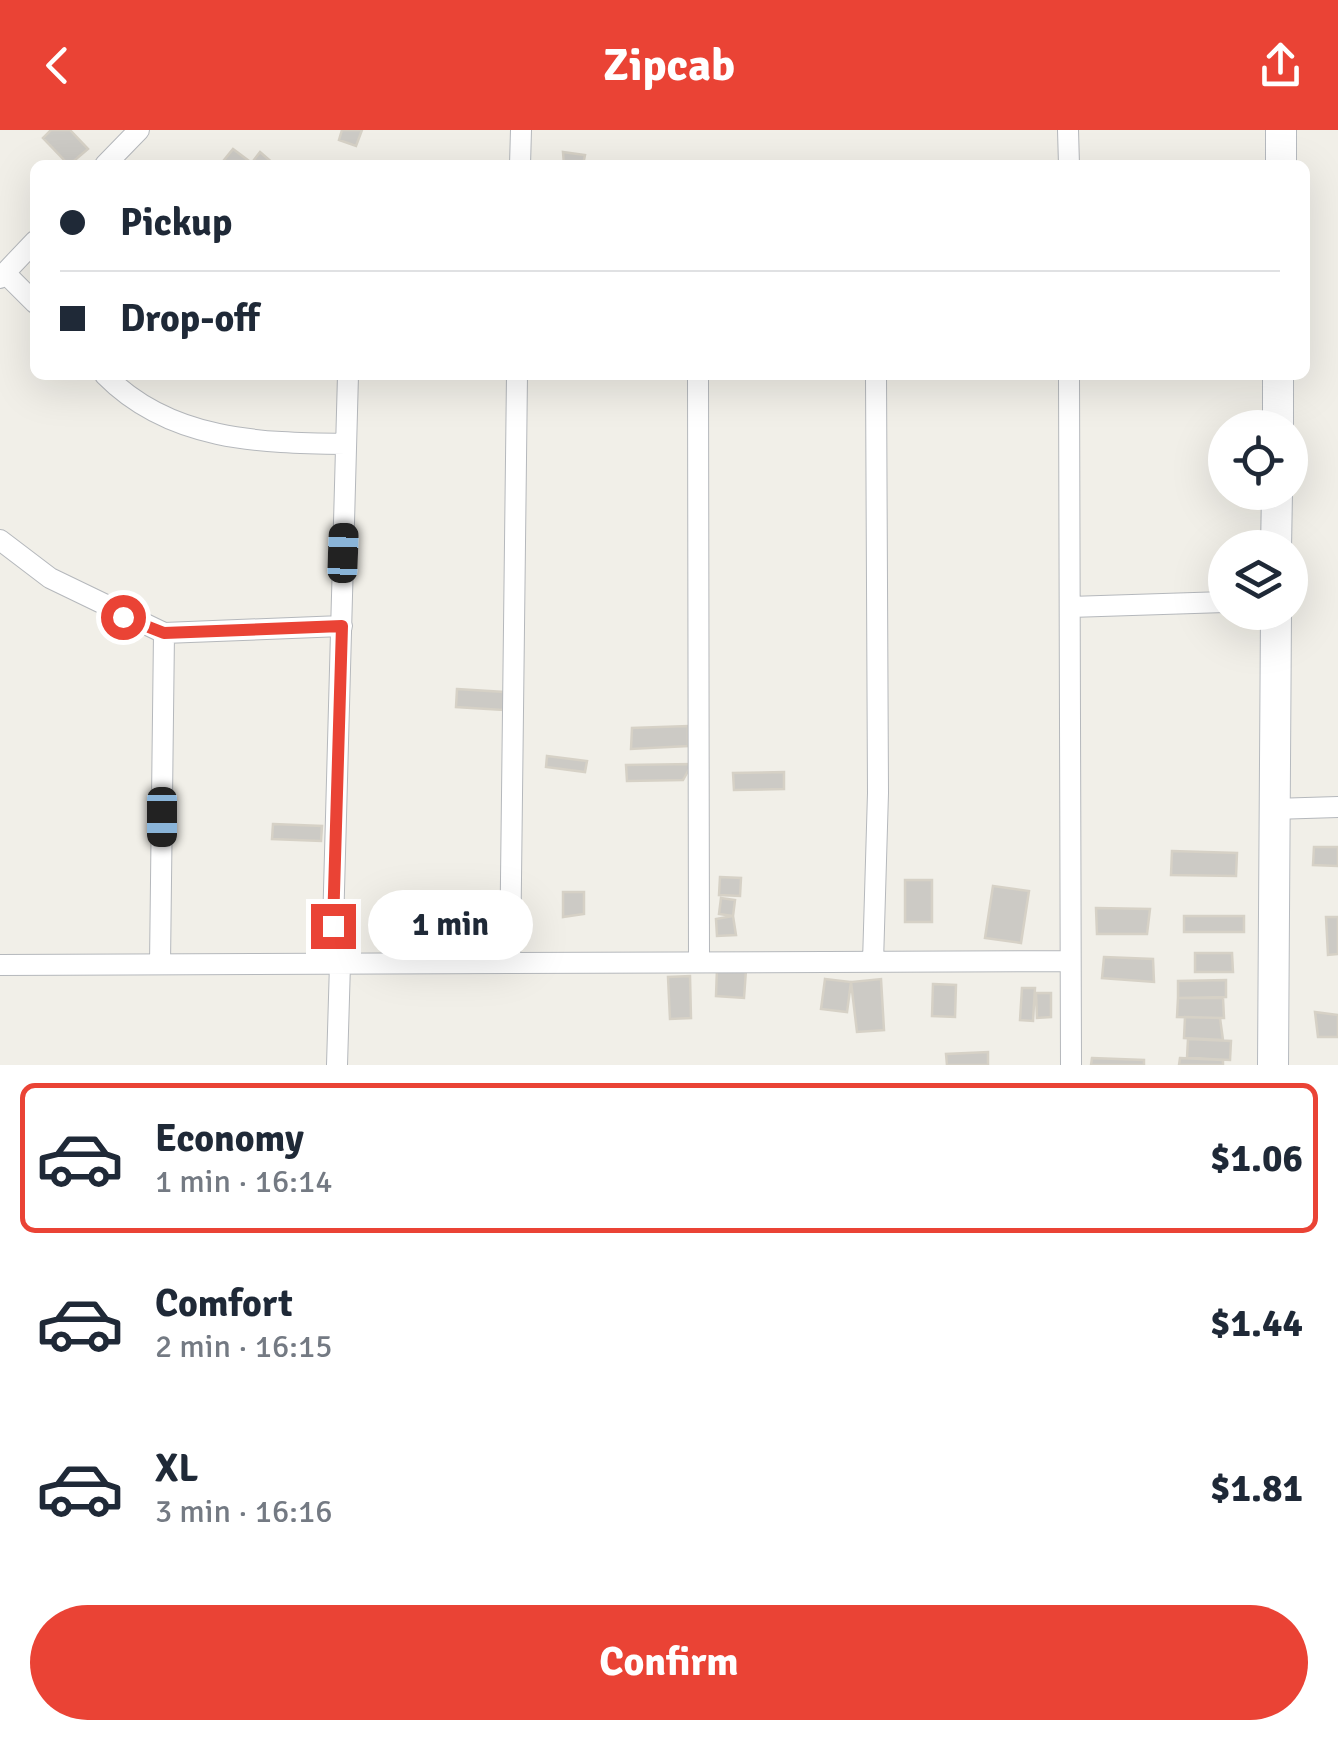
<!DOCTYPE html>
<html lang="en">
<head>
<meta charset="utf-8">
<style>
	:root { --surface:#fff; --page:#f2f2f3; --text:#1f2937; --muted:#747a83; --line:#e0e1e3; --accent:#ea4335 }
	body { margin:0; font-family:Signika,sans-serif; background:var(--page); color:var(--text); height:100vh; display:flex; flex-direction:column; font-size:38px; white-space:nowrap }
	* { box-sizing:border-box; margin:0 }
	p { font-size:32px; color:var(--muted) }
	.icon { flex:none; width:55px; height:55px; fill:none; stroke:currentColor; stroke-width:2; stroke-linecap:round; stroke-linejoin:round }
	.map { position:relative; height:935px; overflow:hidden }
	.details { display:flex; flex-direction:column; background:var(--surface); flex:1 }
	.details>* { flex:none }
	.top-card { position:absolute; left:30px; top:30px; width:1280px; height:220px; border-radius:15px; box-shadow:0 10px 40px #0002; display:grid; align-content:center; height:220px; padding:0 30px; background:var(--surface) }
	.tools { position:absolute; left:1208px; top:280px; display:grid; gap:20px }
	.tools a { display:grid; place-items:center; width:100px; height:100px; border-radius:50%; background:var(--surface); box-shadow:0 10px 40px #0002; font-size:50px }
	.end { position:absolute; width:45px; height:45px; margin:-22px; border:12px solid #ea4335; background:#fff; box-shadow:0 0 0 5px #fff }
	.from { border-radius:50% }
	.bubble { position:absolute; height:70px; border-radius:35px; background:var(--surface); box-shadow:0 10px 40px #0002; font-size:32px; font-weight:700; line-height:70px; text-align:center }
	.car { position:absolute; width:30px; height:60px; margin:-30px -15px; border-radius:12px; box-shadow:0 0 8px 2px #0007; background:linear-gradient(#222 24%,#8ab4d8 0 40%,#222 0 76%,#8ab4d8 0 86%,#222 0) }
	.top-card b { display:flex; align-items:center; gap:35px; height:95px; font-size:38px }
	.top-card b+b { border-top:2px solid var(--line) }
	.top-card i { width:25px; height:25px; background:var(--text) }
	ul { padding:18px 0 0; list-style:none }
	li { display:flex; align-items:center; gap:30px; height:150px; margin:0 20px 15px; padding:0 10px; border:5px solid transparent; border-radius:15px }
	li div { flex:1 }
	li b { display:block; font-size:38px }
	li em { font-style:normal; font-weight:700 }
	li.selected { border-color:var(--accent) }
	li>.icon { width:90px; height:90px; stroke-width:1.5 }
	.action { display:flex; gap:20px; margin-top:auto; padding:20px 30px }
	.action a { flex:1; height:115px; border-radius:60px; background:var(--accent); color:#fff; font-size:40px; font-weight:700; line-height:115px; text-align:center }
	header { display:flex; justify-content:space-between; align-items:center; height:130px; padding:0 30px; background:var(--accent); color:#fff; font-size:45px; font-weight:700 }
	.map>svg:first-child { display:block }
	.building { fill:#cccac5; stroke:#d6d1c6; stroke-width:2.5 }
	.lines { fill:none; stroke-linecap:round; stroke-linejoin:round }
	.minor-casing { stroke:#b5b8bc; stroke-width:22 }
	.secondary-casing { stroke:#b6babf; stroke-width:32 }
	.minor { stroke:#fff; stroke-width:20 }
	.secondary { stroke:#fff; stroke-width:30 }
	.route { stroke:#ea4335; stroke-width:12 }
</style>
</head>
<body>
<header><svg class="icon" aria-label="back" viewBox="0 0 24 24"><path d="M15 5l-7 7 7 7"/></svg>Zipcab<svg class="icon" aria-label="share" viewBox="0 0 24 24"><path d="M12 15V3M7 8l5-5 5 5M5 13v7h14v-7"/></svg></header>
<div class="map">
<svg width="1338" height="935" viewBox="0 0 1338 935">
	<rect width="100%" height="100%" fill="#f1efe8"/>
	<path class="building" d="M51,0h19l18,19 -19,16 -26,-27z
		M342,0h20l-6,16 -17,-6z
		M233,19l16,12 -4,4h-25z
		M260,22l15,13h-25z
		M563,22l22,3 -2,10h-19z
		M457,559l47,3 -1,18 -47,-3z
		M688,596v20l-57,3 1,-21z
		M547,626l40,5 -2,11 -39,-5z
		M692,634l-9,16 -56,1 -1,-16z
		M784,642v17l-50,1 -1,-17z
		M273,694l49,2 -1,15 -49,-2z
		M1314,717h24v19l-25,-1z
		M1172,721l65,2 -1,23 -65,-1z
		M720,747l21,1 -1,18 -21,-1z
		M905,750h27v42h-27z
		M993,756l36,5 -8,52 -36,-5z
		M563,762h21v22l-21,3z
		M721,768l14,2 -2,16 -14,-2z
		M1096,778l54,1 -3,25h-50z
		M733,786l3,19 -19,1 -1,-17z
		M1184,786h60v16h-60z
		M1326,787h12v37l-10,1z
		M1195,823h37l1,19h-38z
		M1104,827l49,2 1,23 -52,-4z
		M717,838l29,2 -2,28 -28,-2z
		M690,846l1,42 -21,1 -2,-42z
		M825,849l26,3 -4,30 -26,-3z
		M881,849l3,51 -27,2 -6,-50z
		M1226,850v17l-48,1v-17z
		M933,854l23,1 -1,32 -23,-1z
		M1022,858h13l-2,33 -13,-1z
		M1036,863h15v24l-14,1z
		M1178,868h45l1,20 -47,-1z
		M1315,882l23,3v22h-20z
		M1185,887l35,1 3,22 -39,-2z
		M1188,909l43,2 -1,19 -43,-2z
		M988,922v13h-41l-1,-11z
		M1092,928l52,2v5h-53z
		M1180,928l43,2v5h-44z"/>
	<g class="lines">
		<defs>
			<path id="minor" d="M1068,0l1,35
				M105,35l34,-35
				M520,35l1,-35
				M5,143l30,30
				M0,148l35,-37
				M105,245c65,66 155,68 241,69
				M698,245l1,587
				M1069,245l2,690
				M0,410l50,38 114,55 178,-7
				M1070,477l155,-5
				M1273,679l65,-2
				M873,832l5,-169 -2,-418
				M510,833l7,-588
				M160,834l4,-331
				M332,834l16,-589
				M0,835l1070,-4
				M337,935l3,-101"/>
			<path id="secondary" d="M1281,35v-35
				M1278,298v-53
				M1276,418l1,-56
				M1273,935l3,-453"/>
		</defs>
		<use href="#minor" class="minor-casing"/>
		<use href="#secondary" class="secondary-casing"/>
		<use href="#minor" class="minor"/>
		<use href="#secondary" class="secondary"/>
	</g>
	<g class="lines">
		<path class="route" d="M123,487l41,16 178,-7 -9,300"/>
	</g>
</svg>
<div class="tools">
<a><svg class="icon" aria-label="locate" viewBox="0 0 24 24"><circle cx="12" cy="12" r="6"/><path d="M12 2v4M12 18v4M2 12h4M18 12h4"/></svg></a>
<a><svg class="icon" aria-label="layers" viewBox="0 0 24 24"><path d="M12 4l9 5-9 5-9-5zM3 14l9 5 9-5"/></svg></a>
</div>
<i class="end from" style="left:123px;top:487px"></i>
<i class="end" style="left:333px;top:796px"></i>
<div class="bubble" style="left:368px;top:760px;width:165px">1 min</div>
<i class="car" style="left:343px;top:423px;rotate:2deg"></i>
<i class="car" style="left:162px;top:687px;rotate:180deg"></i>
<div class="top-card">
<b><i class="from"></i>Pickup</b>
<b><i></i>Drop-off</b>
</div>
</div>
<section class="details">
<ul>
<li class="selected"><svg class="icon" aria-label="car" viewBox="0 0 24 24"><path d="M5 17H2v-5l4-1 3-4h7l3 4 3 1v5h-3M9 17h6M6 11h13"/><circle cx="7" cy="17" r="2"/><circle cx="17" cy="17" r="2"/></svg><div><b>Economy</b><p>1 min · 16:14</p></div><em>$1.06</em></li>
<li><svg class="icon" aria-label="car" viewBox="0 0 24 24"><path d="M5 17H2v-5l4-1 3-4h7l3 4 3 1v5h-3M9 17h6M6 11h13"/><circle cx="7" cy="17" r="2"/><circle cx="17" cy="17" r="2"/></svg><div><b>Comfort</b><p>2 min · 16:15</p></div><em>$1.44</em></li>
<li><svg class="icon" aria-label="car" viewBox="0 0 24 24"><path d="M5 17H2v-5l4-1 3-4h7l3 4 3 1v5h-3M9 17h6M6 11h13"/><circle cx="7" cy="17" r="2"/><circle cx="17" cy="17" r="2"/></svg><div><b>XL</b><p>3 min · 16:16</p></div><em>$1.81</em></li>
</ul>
<div class="action"><a>Confirm</a></div>
</section>
</body>
</html>
